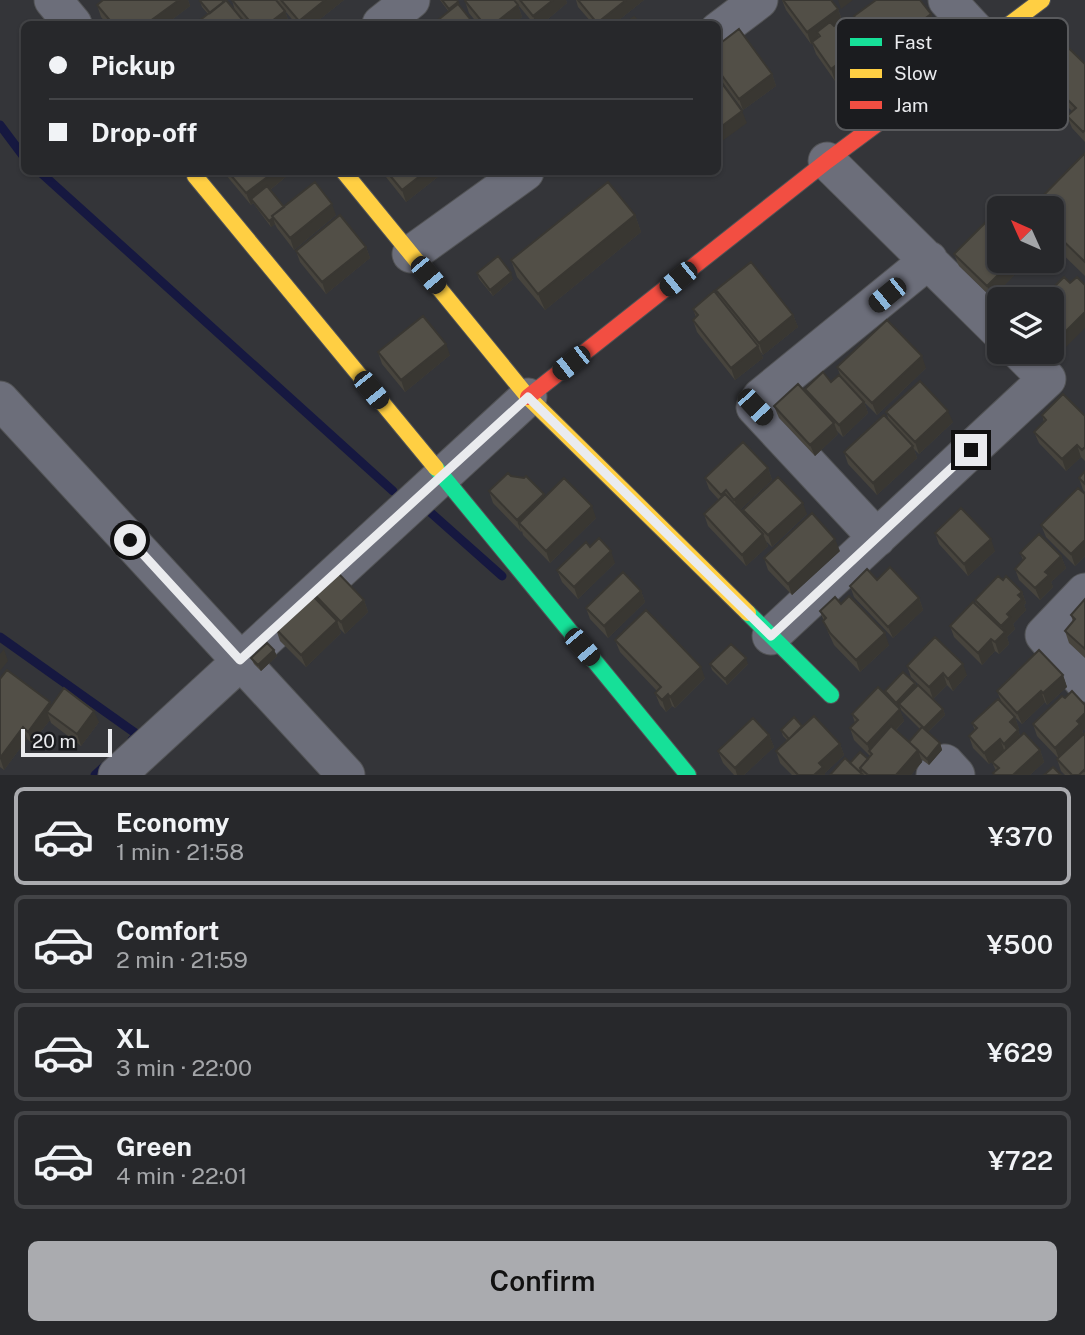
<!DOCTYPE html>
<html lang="en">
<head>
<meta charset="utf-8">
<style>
	:root { --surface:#27282b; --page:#333437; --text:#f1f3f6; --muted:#a4a6a9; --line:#434447; --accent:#aaabaf }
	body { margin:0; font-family:"Public Sans",sans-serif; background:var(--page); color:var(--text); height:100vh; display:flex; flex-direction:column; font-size:26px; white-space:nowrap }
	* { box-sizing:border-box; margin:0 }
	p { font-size:23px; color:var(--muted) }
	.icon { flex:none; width:38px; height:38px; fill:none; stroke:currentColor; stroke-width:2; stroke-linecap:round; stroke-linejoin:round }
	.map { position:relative; height:775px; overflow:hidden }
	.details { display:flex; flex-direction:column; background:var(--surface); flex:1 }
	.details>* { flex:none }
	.hud { position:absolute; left:21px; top:21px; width:700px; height:154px; border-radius:10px; box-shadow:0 2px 5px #0004,0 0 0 2px var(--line); display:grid; align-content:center; height:154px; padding:0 28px; background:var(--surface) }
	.needle { width:46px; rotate:315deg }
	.controls { position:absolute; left:987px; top:196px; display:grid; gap:14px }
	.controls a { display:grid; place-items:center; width:77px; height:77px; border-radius:10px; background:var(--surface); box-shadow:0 2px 5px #0004,0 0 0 2px var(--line); font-size:35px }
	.scale { position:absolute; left:21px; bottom:18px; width:91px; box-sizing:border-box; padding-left:7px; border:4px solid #eaebee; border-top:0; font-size:19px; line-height:24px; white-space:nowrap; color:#eaebee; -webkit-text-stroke:5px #1b1c1f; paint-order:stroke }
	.end { position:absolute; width:32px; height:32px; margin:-16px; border:9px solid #eaebee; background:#111; box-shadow:0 0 0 4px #111 }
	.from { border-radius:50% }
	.car { position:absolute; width:21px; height:42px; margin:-21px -10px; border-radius:9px; box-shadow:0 0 5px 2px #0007; background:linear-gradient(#222 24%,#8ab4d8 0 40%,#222 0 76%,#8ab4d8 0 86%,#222 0) }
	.hud b { display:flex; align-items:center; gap:24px; height:66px; font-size:26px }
	.hud b+b { border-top:2px solid var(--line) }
	.hud i { width:18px; height:18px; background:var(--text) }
	ul { padding:12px 0 0; list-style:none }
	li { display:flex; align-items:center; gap:21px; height:98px; margin:0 14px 10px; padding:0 14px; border:4px solid var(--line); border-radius:10px }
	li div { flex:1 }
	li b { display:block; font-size:26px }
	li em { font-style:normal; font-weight:600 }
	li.selected { border-color:var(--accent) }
	li>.icon { width:63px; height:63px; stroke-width:1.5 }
	.primary-button { display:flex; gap:14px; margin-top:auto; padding:14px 28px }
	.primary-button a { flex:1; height:80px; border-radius:10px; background:var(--accent); color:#111; font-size:28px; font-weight:600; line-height:80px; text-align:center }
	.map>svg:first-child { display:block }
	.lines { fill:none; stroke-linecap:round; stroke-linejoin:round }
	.stream { stroke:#161840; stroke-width:9 }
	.street-casing { stroke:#525355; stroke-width:39 }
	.fast-casing { stroke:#525355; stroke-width:18 }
	.slow-casing { stroke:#525355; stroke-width:18 }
	.jam-casing { stroke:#525355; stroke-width:18 }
	.street { stroke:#6c6e7a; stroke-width:37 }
	.fast { stroke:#16e098; stroke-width:16 }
	.slow { stroke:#ffcf43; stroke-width:16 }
	.jam { stroke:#f24e42; stroke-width:16 }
	.wall { fill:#47443d; fill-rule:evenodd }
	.shaded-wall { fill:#393732 }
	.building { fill:#524f47; stroke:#393732; stroke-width:2 }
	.route { stroke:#eaebee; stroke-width:9 }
	.key { fill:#1b1c1f; stroke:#595a5d; stroke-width:2 }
	.key-label { font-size:19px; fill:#eaebee }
</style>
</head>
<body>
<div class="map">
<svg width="1085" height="775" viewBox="0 0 1085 775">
	<rect width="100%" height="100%" fill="#343539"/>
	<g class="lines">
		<path class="stream" d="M0,125l24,32
			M40,172l353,319
			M430,512l72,64
			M0,637l138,98 -6,5
			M95,775l12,-11"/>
		<defs>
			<path id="street" d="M53,0l20,24
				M947,0l39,42
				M381,24l30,-24
				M718,31l41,-31
				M827,161l172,170
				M411,254l114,-82
				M0,400l346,375
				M877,538l-122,-131 6,-10 168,-137
				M1085,592l-41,43 41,48
				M771,636l276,-257 -27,-27
				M117,775l411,-378
				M935,775l10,-12 11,12"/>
			<path id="fast" d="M436,468l252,307
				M748,613l83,82"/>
			<path id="slow" d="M905,103l137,-103
				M344,172l184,225 220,216
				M195,176l241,292"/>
			<path id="jam" d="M528,397l299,-236 78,-58"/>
		</defs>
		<use href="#street" class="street-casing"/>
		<use href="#fast" class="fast-casing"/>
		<use href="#slow" class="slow-casing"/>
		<use href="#jam" class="jam-casing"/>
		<use href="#street" class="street"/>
		<use href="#fast" class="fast"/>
		<use href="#slow" class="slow"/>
		<use href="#jam" class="jam"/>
	</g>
	<path class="wall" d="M103,0h85l2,6 -24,18h-59l-6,-7 -4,-12z
		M232,0l53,11 4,12 -2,1h-40l-12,-13z
		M276,0h68l-30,24h-18z
		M440,0h17l3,6 -11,6z
		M514,0h52l1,3 -25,21h-8z
		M576,0h68l-30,24h-21l-15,-17z
		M782,0l56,9 4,11 22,24 4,12 -33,25 -19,-27 -4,-11 -1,1 -25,-34z
		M200,1l46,23 -38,-10 -6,-7z
		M465,1l53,4 4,12 -9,7h-35l-9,-11z
		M931,14l4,12 -50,38 -27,-36 -4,-12z
		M718,44l54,30 4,12 -33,24 -25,-34z
		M1024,56l61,8v78l-13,-14 -5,-12 5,-5 -44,-43z
		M1085,153v123l-33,-32v-36z
		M224,172h63l1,3 -18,15 14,17 52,8 -42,35 -17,-22 -2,-4 -4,3 -18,-24 -2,2 -25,-30z
		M382,172h62l-38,30z
		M635,215l6,17 -96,78 -28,-33 -6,-17z
		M366,247l4,11 -44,36 -26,-32 -4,-11z
		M954,254l45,7h29l-36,37 -33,-32z
		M477,273l36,6 -20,17 -14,-17z
		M716,290l77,25 5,12 -35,28 -3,-4 3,7 -28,22 -38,-48 -4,-12 3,-3 -3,-8 26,-12z
		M378,352l72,3 -45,37 -23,-28z
		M1042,352h10v9z
		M837,367l89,1 -49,47 -13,-13 4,11 -25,24 -7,-7 2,4 -23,22 -36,-38 -5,-12 32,-12 -1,-5 26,-7 10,-5z
		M886,412l67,10 -34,32 -5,-5 3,9 -40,37 -29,-31 -4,-12 45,-32z
		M1042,415l43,1v45l-4,-4 -15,14 -27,-28 -5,-11 10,-10z
		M768,468l4,12 -32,30 5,4 -2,-4 64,4 -35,33 -6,-6 2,5 -22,20 -38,-40 -4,-12 15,-14 -10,-11 -4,-11z
		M1085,471v21l-2,-2 -4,-12z
		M511,476l34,21 51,21 -46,45 -27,-28 -1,-4 -1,1 -28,-29 -4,-12z
		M1085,494v62l-10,10 -29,-29 -5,-12z
		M935,533l60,18 -27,25 -29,-32z
		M840,551l-48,44 -24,-25 -4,-12z
		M1020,553l41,3 5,12 -15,14 2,5 -13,13 -21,-20 -4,-11 8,-9z
		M615,563l-37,36 -16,-17 -5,-12z
		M877,580l42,18 4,12 -30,28 -39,-41 -4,-11z
		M1003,580l19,12 4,11 -2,2 2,5 -13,14 2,5 -8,8 2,7 -10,10 -4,-3 -13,14 -28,-28 -4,-11 26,-21 -1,-5z
		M641,591l4,11 -37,36 -18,-19 -4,-11z
		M315,595l49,5 4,12 -23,22 -6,-6 2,5 -35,34 -26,-26 -4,-12 41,-29z
		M1085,599v59l-16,-15 -4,-12 8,-9 -2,-7z
		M841,604l48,41 -29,27 -26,-27 -6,-13 -8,-21z
		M615,640l90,38 -30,30 -3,-2 -6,6 -6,-7 -5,-12 2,-2 -37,-39z
		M274,650l3,6 -16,15 -7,-7 -3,-6z
		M710,664h38l-21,21 -15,-15z
		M907,666l60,9 -14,16 -6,-6 -14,14 -22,-22z
		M1063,675l4,12 -20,18 -2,-3 -23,22 -7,-7 4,12 -1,1 2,6 20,14 4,12 -14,13h-36l-1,-2 3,-2 -4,-9 12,-12 -15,14 -16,-16 -4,-12 6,-5 -3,-8 29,-22 -4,-10z
		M0,679l51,27 48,16 -18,24 -30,-23 -1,-3 -18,23 -5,-4 -23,31 -4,-3z
		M915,683l1,3 27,23 2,6 -17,17 12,11 2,7 -13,15 -8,-6 1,3 -11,13h-81l20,-12 18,-4 2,-3 -16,-16 -4,-12 5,-5 -3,-9 34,-18 -1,-5zM900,707l1,3 19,19 -11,13 -13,-12 8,-9 -5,-13z
		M1085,705v24l-3,2 2,4 1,-2v42h-20l-4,-4 -4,-12 1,-1 -21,-22 -4,-12z
		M802,726l38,18 4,11 -19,18v2h-33l-12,-12 -4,-12 11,-11 -4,-4 -2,-6z
		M769,735l5,12 -30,28h-10l-11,-12 -5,-12z"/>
	<path class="shaded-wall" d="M179,0h9l2,6 -24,18h-20z
		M325,0h19l-30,24h-14l-1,-3z
		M553,0h13l1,3 -25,21h-6l-3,-8z
		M626,0h18l-30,24h-16l-1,-1z
		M838,0h15l-12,9z
		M518,5l4,12 -9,7h-19z
		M838,9l4,12 -21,16 -4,-5 2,6 -8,6 -4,-12z
		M285,11l4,12 -2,1h-19z
		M931,14l4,12 -50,38 -5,-12z
		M864,44l4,12 -33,25 -4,-12z
		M772,74l4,12 -33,24 -4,-11z
		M742,111l5,12 -29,21v-15z
		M274,172h13l1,3 -34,28 -3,-4 2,4 -2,2 -5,-12z
		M425,172h19l-38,30 -4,-12z
		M332,204l4,11 -42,35 -4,-12z
		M635,215l6,17 -96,78 -7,-16z
		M273,218l2,6 -4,3 -2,-6z
		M366,247l4,11 -44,36 -4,-12z
		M1012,261h16l-36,37 -5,-12z
		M511,273l2,6 -20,17 -3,-6z
		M1085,312v16l-33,33 -3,-9h3v-7z
		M793,315l5,12 -35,28 -4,-12z
		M446,344l4,11 -45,37 -4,-12z
		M758,346l5,12 -28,22 -4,-12z
		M922,356l4,12 -49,47 -5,-12z
		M864,402l4,11 -25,24 -4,-12z
		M948,411l5,11 -34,32 -4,-12z
		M834,423l4,11 -23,22 -5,-11z
		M1077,445l4,12 -15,14 -4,-12z
		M913,446l4,12 -40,37 -4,-12z
		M768,468l4,12 -33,31 -5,-11z
		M544,494l4,12 -29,17 2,9 -4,-12z
		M803,503l4,11 -35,33 -4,-12z
		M592,506l4,12 -46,45 -4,-12z
		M763,534l5,12 -22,20 -4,-11z
		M835,539l5,12 -48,44 -4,-11z
		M991,539l4,12 -27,25 -4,-12z
		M1085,540v16l-10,10 -4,-12z
		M611,551l4,12 -37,36 -4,-12z
		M1061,556l5,12 -15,14 2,5 -13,13 -5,-12 10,-16z
		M641,591l4,11 -37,36 -4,-12z
		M1022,592l4,11 -2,2 2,5 -13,14 2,5 -8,8 2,7 -10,10 -4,-12 9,-9 -3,-7 6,-12 11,-19z
		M919,598l4,12 -30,28 -5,-11z
		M364,600l4,12 -23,22 -4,-12z
		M337,621l4,12 -35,34 -5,-12z
		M885,633l4,12 -29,27 -4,-12z
		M991,639l4,12 -13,14 -4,-12z
		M4,649l4,12 -8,10v-17z
		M274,650l3,6 -16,15 -3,-6z
		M746,658l2,6 -21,21 -2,-6z
		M963,664l4,11 -14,16 -5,-12z
		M701,667l4,11 -30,30 -5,-11z
		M943,673l4,12 -14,14 -4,-12z
		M1063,675l4,12 -20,18 -4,-12z
		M915,683l2,6 -18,15 1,3 -1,2 -3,-6z
		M1041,691l4,11 -23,22 -5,-11z
		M668,694l4,12 -6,6 -4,-12z
		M50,702l4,12 -7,-2 3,8 -18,23 -4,-11z
		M900,709l4,12 -32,33 -2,-2 -3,-8z
		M943,709l2,6 -19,19 -2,-6z
		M94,711l5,11 -18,24 -4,-12z
		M1085,713v16l-3,2 2,5 -25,23 -4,-11 22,-27z
		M1015,717l4,12 -5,5 -4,-12z
		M23,727l4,12 -23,31 -4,-12z
		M1018,730l4,12 -14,13 -4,-11z
		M769,735l5,12 -30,28h-7l-2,-7z
		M1000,739l4,11 -15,14 -5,-11z
		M940,743l2,7 -13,15 -2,-6z
		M840,744l4,11 -19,18v2h-11l5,-12z
		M918,750l4,12 -11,13h-15z
		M1040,750l4,12 -14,13h-17z"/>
	<path class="building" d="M103,0h76l-33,24h-33l-16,-19z
		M201,0h21l2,2 -14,11 -10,-12z
		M226,0l20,24h-51z
		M232,0h44l9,11 -17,13h-16z
		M281,0h44l-26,21z
		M442,0h15l1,2 -9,7z
		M466,0h48l4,5 -24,19h-10l-19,-23z
		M520,0h33l-20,16z
		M578,0h48l-29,23z
		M783,0h48l7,9 -31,23z
		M876,0h44l11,14 -51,38 -26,-36z
		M458,4l16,20h-41z
		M634,17l6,7h-16z
		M845,18l19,26 -33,25 -19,-27 8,-6 -3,-4 13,-10 4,4z
		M739,29l33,45 -33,25 -21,-29v-26v1z
		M1050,30l35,34v66l-2,2 -16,-16 9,-8 -52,-52z
		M718,78l24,33 -24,18z
		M1085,153v109l-33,-32v-22h-21z
		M228,172h46l-28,21z
		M387,172h38l-23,18z
		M315,182l17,22 -42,34 -18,-22z
		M608,182l27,33 -97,79 -27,-34z
		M267,186l17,21 -12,9 1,2 -4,3 -18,-22z
		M999,209v52h13l-25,25 -33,-32z
		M340,215l26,32 -44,35 -26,-31z
		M498,256l13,17 -21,17 -13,-17z
		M751,262l42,53 -34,28 -43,-53z
		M1064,277l6,6 7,-6 8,8v27l-33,33v-46h-10z
		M714,291l44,55 -27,22 -38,-48 5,-5 -5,-6z
		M423,316l23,28 -45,36 -23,-28z
		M887,320l35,36 -50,47 -35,-36z
		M823,372l8,10 8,-7 25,27 -25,23 -34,-36z
		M920,381l28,30 -33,31 -29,-30z
		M798,384l36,39 -24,22 -36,-39z
		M1063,394l22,22v31l-3,3 -5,-5 -15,14 -28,-27 12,-12 -4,-5z
		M884,415l29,31 -40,37 -29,-31z
		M743,442l25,26 -34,32 -8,-10 -5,5 -16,-17z
		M1085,471v13l-6,-6z
		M508,473l3,3 13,2 2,-2 18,18 -27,26 -28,-29z
		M778,477l25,26 -35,32 -25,-25z
		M564,478l28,28 -46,45 -27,-28z
		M1078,488l7,6v46l-14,14 -30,-29z
		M725,494l38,40 -21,21 -38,-41z
		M961,508l30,31 -27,25 -29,-31z
		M812,513l23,26 -47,45 -24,-26z
		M1039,534l22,22 -16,16 4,3 -14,13 -20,-19 10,-11 -5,-5z
		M599,538l12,13 -37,36 -17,-17 29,-28 4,5z
		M890,567l29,31 -31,29 -38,-41 17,-17 10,11z
		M623,572l18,19 -37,35 -18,-18z
		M338,573l26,27 -23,22 -26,-27z
		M998,576l5,4 3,-4 16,16 -4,3 4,4 -15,15 3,3 -9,9 -26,-26z
		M312,595l25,26 -36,34 -25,-26z
		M849,596l36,37 -29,27 -26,-27 -7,-12 3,-3 -6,-7 15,-14 6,7z
		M1085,599v50l-20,-18 10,-12 -4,-4z
		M973,602l32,30 -10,10 -4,-3 -13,14 -28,-27z
		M646,610l55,57 -31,30 -2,-3 -6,6 -7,-7 6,-6 -46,-47z
		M935,637l28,27 -15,15 -5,-6 -14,14 -22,-21z
		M267,643l7,7 -16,15 -7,-7z
		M731,644l15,14 -21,21 -15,-15z
		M1039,650l24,25 -20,18 -2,-2 -24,22 -20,-22z
		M7,670l43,32 -22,30 -5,-5 -23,31v-79z
		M903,672l12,11 -19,20 -11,-12z
		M918,685l25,24 -19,19 -25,-24z
		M878,687l22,22 -33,35 -17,-16 8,-8 -6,-6z
		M64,688l30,23 -17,23 -30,-22z
		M1072,691l13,14v8l-8,8 3,3 -25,24 -22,-24 29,-28 3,2z
		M998,699l17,18 -5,5 8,8 -14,14 -4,-5 -16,14 -15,-17 8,-8 -5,-5z
		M814,716l26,28 -21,19 4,4 -9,8h-16l-22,-24z
		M794,717l8,9 -13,13 -8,-9z
		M753,718l16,17 -34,33 -17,-17z
		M891,726l27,24 -22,25h-28l-8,-7 12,-14 -3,-3z
		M922,727l18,16 -13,16 -18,-17z
		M1024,733l16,17 -27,25h-18l-2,-2 6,-5 -7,-6z
		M1085,733v38l-1,-1 -5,5h-7l-15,-16z
		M860,752l8,7 -8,9 1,3 -1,1 -10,-9z
		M845,758l18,17h-33z
		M1053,767l8,8h-17z"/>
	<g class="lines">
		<path class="route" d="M130,540l110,120 288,-263 243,239 200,-186"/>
	</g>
	<rect x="836" y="18" width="232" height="112" rx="10" class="key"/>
	<rect x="850" y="38" width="32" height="8" fill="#16e098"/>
	<rect x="850" y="69" width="32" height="9" fill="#ffcf43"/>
	<rect x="850" y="101" width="32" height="8" fill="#f24e42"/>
	<g class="key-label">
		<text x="894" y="49">Fast</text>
		<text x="894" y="80">Slow</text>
		<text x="894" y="112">Jam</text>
	</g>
</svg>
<div class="controls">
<a><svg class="needle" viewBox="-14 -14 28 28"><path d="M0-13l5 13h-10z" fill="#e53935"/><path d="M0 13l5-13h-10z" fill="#a4a6a9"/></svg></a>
<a><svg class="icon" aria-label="layers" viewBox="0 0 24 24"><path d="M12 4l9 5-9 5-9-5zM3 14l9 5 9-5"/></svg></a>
</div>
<div class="scale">20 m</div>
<i class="end from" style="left:130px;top:540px"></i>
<i class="end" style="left:971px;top:450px"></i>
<i class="car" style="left:428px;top:275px;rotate:140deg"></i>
<i class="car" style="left:678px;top:279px;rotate:231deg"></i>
<i class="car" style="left:887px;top:295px;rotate:231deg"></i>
<i class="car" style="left:571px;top:363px;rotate:232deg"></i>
<i class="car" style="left:371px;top:390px;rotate:141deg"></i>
<i class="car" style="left:755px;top:407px;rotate:137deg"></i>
<i class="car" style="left:582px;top:647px;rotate:140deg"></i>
<div class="hud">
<b><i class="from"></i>Pickup</b>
<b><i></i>Drop-off</b>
</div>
</div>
<section class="details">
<ul>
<li class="selected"><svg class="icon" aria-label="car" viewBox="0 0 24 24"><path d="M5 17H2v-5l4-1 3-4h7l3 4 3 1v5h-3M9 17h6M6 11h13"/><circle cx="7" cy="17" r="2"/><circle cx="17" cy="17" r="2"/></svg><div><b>Economy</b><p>1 min · 21:58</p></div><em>¥370</em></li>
<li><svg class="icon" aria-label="car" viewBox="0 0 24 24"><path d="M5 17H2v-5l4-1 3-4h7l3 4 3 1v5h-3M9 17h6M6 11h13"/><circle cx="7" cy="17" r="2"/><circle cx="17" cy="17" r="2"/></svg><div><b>Comfort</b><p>2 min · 21:59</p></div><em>¥500</em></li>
<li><svg class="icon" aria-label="car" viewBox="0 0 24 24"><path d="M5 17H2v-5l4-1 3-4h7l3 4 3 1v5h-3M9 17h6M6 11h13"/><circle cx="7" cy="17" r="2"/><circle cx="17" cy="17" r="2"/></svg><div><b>XL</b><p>3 min · 22:00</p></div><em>¥629</em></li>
<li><svg class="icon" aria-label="car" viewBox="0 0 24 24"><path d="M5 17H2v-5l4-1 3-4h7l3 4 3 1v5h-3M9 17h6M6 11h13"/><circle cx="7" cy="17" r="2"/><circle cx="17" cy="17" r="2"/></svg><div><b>Green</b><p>4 min · 22:01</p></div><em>¥722</em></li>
</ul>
<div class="primary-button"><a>Confirm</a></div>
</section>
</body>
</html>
